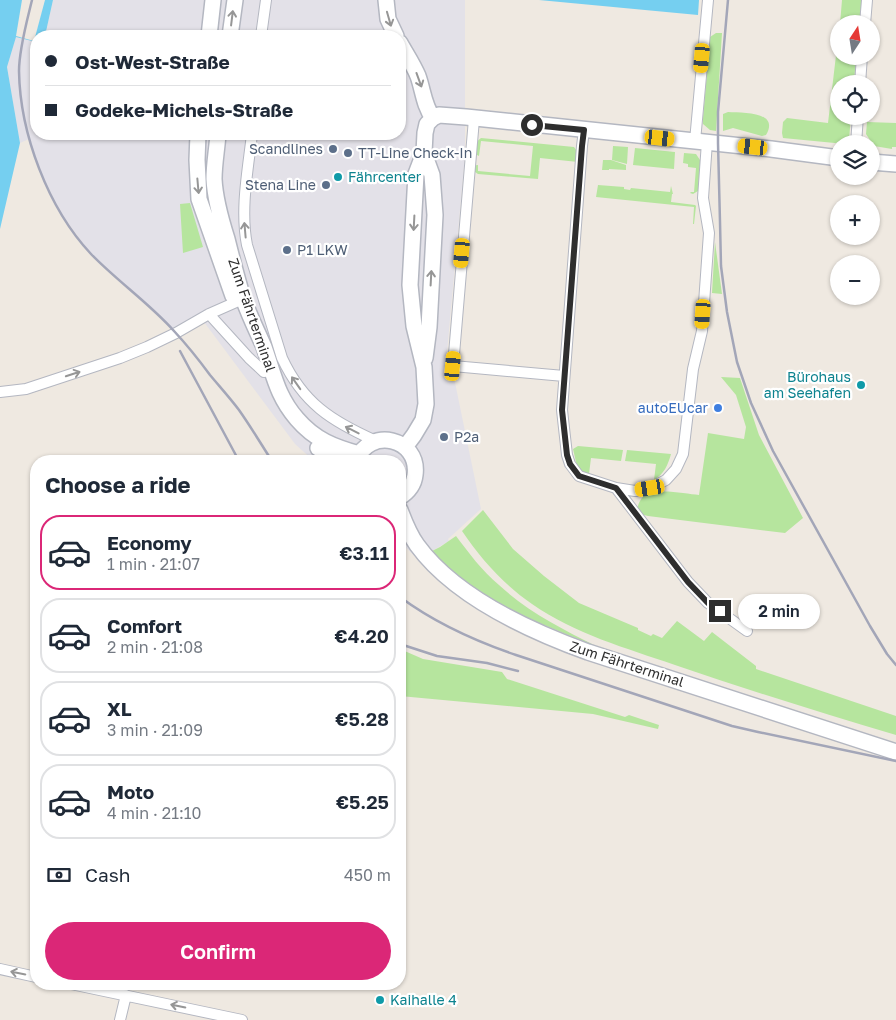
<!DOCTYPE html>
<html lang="en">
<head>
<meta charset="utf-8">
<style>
	:root { --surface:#fff; --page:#f2f2f3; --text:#1f2937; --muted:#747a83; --line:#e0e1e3; --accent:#db2777 }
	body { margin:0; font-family:"Golos Text",sans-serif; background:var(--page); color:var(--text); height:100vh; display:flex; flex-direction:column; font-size:19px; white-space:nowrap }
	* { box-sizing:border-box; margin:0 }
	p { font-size:16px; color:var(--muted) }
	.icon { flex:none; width:28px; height:28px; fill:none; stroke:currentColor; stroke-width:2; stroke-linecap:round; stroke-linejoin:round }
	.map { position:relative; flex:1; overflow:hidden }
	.drawer { position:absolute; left:30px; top:455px; width:376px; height:535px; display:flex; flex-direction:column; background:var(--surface); border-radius:20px; box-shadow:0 1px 4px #0004 }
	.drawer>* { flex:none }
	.top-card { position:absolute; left:30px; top:30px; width:376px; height:110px; border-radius:20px; box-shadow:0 1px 4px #0004; display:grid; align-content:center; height:110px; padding:0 15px; background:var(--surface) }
	.needle { width:32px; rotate:12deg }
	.buttons { position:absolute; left:830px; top:15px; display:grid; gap:10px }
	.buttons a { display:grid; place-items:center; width:50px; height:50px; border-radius:50%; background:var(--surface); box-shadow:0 1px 4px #0004; font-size:25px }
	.end { position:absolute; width:22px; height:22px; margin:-11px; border:6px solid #2e2e2e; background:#fff; box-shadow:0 0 0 2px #fff }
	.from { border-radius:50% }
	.bubble { position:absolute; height:35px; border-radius:18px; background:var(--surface); box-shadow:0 1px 4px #0004; font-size:16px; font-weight:600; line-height:35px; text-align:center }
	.car { position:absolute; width:15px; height:30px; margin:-15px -8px; border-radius:6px; box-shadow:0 0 4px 1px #0007; background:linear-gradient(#f5c518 24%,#345 0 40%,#f5c518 0 76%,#345 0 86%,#f5c518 0) }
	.top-card b { display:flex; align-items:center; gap:18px; height:48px; font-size:19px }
	.top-card b+b { border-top:1px solid var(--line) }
	.top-card i { width:12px; height:12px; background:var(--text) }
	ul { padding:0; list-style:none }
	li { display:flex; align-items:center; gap:15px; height:75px; margin:0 10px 8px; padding:0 5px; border:2px solid var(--line); border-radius:20px }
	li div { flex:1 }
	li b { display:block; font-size:19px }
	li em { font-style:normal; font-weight:600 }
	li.selected { border-color:var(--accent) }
	li>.icon { width:45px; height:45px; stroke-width:1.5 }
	h2 { padding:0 15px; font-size:22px; line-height:60px }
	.pay { display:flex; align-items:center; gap:12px; height:55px; padding:0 15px; font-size:19px }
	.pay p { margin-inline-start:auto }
	.action { display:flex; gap:10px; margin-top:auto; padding:10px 15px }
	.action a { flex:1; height:58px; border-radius:30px; background:var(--accent); color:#fff; font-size:20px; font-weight:600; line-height:58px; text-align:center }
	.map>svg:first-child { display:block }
	.industrial { fill:#e3e1e8 }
	.green { fill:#b6e59e }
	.water { fill:#75cff0 }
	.pier { fill:#efe9e1 }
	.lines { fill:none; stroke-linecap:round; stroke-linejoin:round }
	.street-casing { stroke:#b4b7c1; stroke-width:12 }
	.secondary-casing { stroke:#b4b7c1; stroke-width:18 }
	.street { stroke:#fff; stroke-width:10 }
	.secondary { stroke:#fff; stroke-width:15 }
	.rail { stroke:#a3a6b8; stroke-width:2.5 }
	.oneway { stroke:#969696 }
	.route { stroke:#2e2e2e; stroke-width:6 }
	.service-dot { fill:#5c6f8a; stroke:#fff; stroke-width:2 }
	.culture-dot { fill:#0f9aa8; stroke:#fff; stroke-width:2 }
	.shop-dot { fill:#3f7fe0; stroke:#fff; stroke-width:2 }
	.labels { text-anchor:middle; stroke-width:4.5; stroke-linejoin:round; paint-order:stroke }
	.service-label { font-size:14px; fill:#4e5e75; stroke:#fff; text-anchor:start }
	.culture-label { font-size:14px; fill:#0d838f; stroke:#fff; text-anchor:start }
	.street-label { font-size:14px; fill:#2e2e2e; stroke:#fff }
	.shop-label { font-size:14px; fill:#366cbe; stroke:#fff; text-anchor:end }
</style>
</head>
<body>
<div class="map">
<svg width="896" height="1020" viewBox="0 0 896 1020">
	<rect width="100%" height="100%" fill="#efe9e1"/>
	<path class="industrial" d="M53,0h412v155l-19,208 1,5h5l29,141 -33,30 1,2 -17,10 -8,14 -24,-23v-81h-86l-19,-17 -94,-126 -25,15 -16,-17 -37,-32 -33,-31 -27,-37 -10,-19 -14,-29 -10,-29 -9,4 -13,-76 9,-31 20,6v92h364v-98h-355z"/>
	<path class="green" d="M842,0h20l-3,24h-19z
		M839,30v26h17l-2,28h-15v32h12l-2,24 -4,4 -62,-6 -1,-5 1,-11 4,-4 41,5z
		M716,33h6l-6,98 -6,-1 -7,-6v-6l7,-81z
		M728,112c15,1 52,-1 38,23l-4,1 -29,-8 -10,3v-17z
		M867,122l29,1v24h-4v2l-18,-3 -8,-12z
		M481,138l93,9 3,4 1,11 -38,-4 -2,21 -60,-5 -6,-4c1,-3 3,-5 6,-5v6l52,5 3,-30 -52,-5 -2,15 -4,-2v-11z
		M613,146l15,1 -1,17 -15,-4z
		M635,148l40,4 -1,17 -41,-4z
		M684,153l12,1 4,6v3l-2,28 -5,3 -3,-1 1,-1h3l2,-24 -8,-1v-3l-5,-1z
		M603,160h8l15,5v5l-17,-1v1h-7z
		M598,185l26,2v2l6,1 1,-2 39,4 1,-6 2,8h-1l-1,8 24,3 1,1 -2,18h-1l1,-17 -98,-10z
		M190,203l13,44 -20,6 -3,-49z
		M715,242l7,52 -10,-1z
		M721,377l19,1 19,57 44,83 -18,15 -137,-17 -8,-2 -3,-5c1,-2 1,-5 3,-8 7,-16 44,-7 59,-6l9,-62 36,6 2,-12 -10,-32z
		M578,446l45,4 -2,11 -30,-3 -2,16 -11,-3 -5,-22z
		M627,450l44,4c-3,11 -7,20 -17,26l2,-16 -31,-3z
		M483,510l30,39 31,27 35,27 59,25v2l13,6 2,-2 9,4 15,-17 27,20 8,-9 44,34v3l140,47v19c-74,-22 -148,-45 -221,-70 -49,-17 -100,-31 -143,-61 -28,-19 -51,-45 -70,-73z
		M456,536c13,17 26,35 43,49 28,26 63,44 97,61l-28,-11 -24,-10 -2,2 -43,-21 -37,-25 -27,-25 -3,-5 8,-4z
		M400,649l23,10 79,13 5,7 118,38 4,-2 30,10 -1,4 -65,-15 -193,-18z"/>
	<path class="water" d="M0,0h53l-8,36h-9v6l-20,-5 -9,30 13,76 -20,86z
		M539,0h160l-1,15z"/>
	<path class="pier" d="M22,0h23l-11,41 -18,-5z"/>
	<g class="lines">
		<defs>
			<path id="street" d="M865,24l2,-24
				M261,36l5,-36
				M860,84l2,-28
				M474,119l-21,247 111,10
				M584,130l-2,16 -20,264 5,45 3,9 9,12 37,12 19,3 15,-3 16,-8 10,-11 7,-15 10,-85 9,-38 7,-98 -6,-35 4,-56
				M252,134c-4,36 -12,75 -5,111l35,113c21,45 49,63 94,83
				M695,141l13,-141
				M856,144l2,-28
				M209,314l40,44 15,14
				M0,392l26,-3 94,-31 27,-11 29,-14 33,-19 34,-15
				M616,488l72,94 20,21 39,28
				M0,969l36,8
				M71,984l171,36
				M120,1020l6,-25"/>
			<path id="secondary" d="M386,0l2,19 8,17
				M209,36l4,-36
				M230,36l5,-36
				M400,43c6,11 13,21 18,33 5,14 6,30 15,42
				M433,118l6,-3 27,2 305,32 68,9
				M198,134l-1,26 2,39 34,97
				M218,134c-1,15 -4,30 -4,45 1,21 7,41 13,60 5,20 10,40 16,59 6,17 14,33 21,49 10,28 13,49 33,72 18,21 37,28 62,35
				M424,153l8,22 3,40 -6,112 -4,31
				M871,162l25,2
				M405,447l9,-12 9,-15 3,-16 -2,-37 -10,-41 -4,-41 6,-111 8,-21 1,-20 2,-9 6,-6
				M318,448l23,13
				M356,461c13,-35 64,-23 59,14 -1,9 -7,17 -15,22
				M400,510c5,13 9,24 17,35 37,51 113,86 171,107l308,100"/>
		</defs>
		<use href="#street" class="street-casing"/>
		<use href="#secondary" class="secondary-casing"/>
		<use href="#street" class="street"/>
		<use href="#secondary" class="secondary"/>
		<path class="rail" d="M32,0c-5,21 -13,49 -13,71 1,63 29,137 72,183 26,27 58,49 83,77 13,14 25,29 36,44 10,12 20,23 29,35 12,17 22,34 33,51
			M728,0l-10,112v31l2,79 1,44 6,46 10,50 14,41 22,48 97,175 17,28 9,11
			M180,351l59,110
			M400,597c35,26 75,44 116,58l216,71 26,6 138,29
			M400,644l37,12 50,7 31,8"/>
	</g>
	<defs><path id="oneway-shaft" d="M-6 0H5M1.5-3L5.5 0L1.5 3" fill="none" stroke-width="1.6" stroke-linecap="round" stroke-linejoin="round" transform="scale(1.25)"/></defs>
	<g class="oneway">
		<use href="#oneway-shaft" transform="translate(232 18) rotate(-83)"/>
		<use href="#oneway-shaft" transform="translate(389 19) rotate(74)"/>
		<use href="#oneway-shaft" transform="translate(419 80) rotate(70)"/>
		<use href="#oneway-shaft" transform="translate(198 186) rotate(85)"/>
		<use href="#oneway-shaft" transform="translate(414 223) rotate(93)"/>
		<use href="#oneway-shaft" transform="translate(245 230) rotate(-95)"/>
		<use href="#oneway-shaft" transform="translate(431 278) rotate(-87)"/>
		<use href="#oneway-shaft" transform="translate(73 374) rotate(-18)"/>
		<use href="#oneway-shaft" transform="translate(296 383) rotate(-125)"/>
		<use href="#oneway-shaft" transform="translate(352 430) rotate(-153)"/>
		<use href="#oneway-shaft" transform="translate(18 973) rotate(-169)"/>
		<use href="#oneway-shaft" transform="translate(178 1006) rotate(-168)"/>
	</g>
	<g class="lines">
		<path class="route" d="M532,125l52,5 -2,16 -20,264 5,45 3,9 9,12 37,12 72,94 20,21 12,8"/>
	</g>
	<g class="service-dot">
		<circle cx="333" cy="149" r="5"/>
		<circle cx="348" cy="153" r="5"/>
		<circle cx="326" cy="185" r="5"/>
		<circle cx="287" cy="250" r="5"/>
		<circle cx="444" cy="437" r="5"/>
	</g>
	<g class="culture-dot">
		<circle cx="338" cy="177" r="5"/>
		<circle cx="861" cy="385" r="5"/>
		<circle cx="380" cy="1000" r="5"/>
	</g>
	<circle class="shop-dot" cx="718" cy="408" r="5"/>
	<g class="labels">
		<g class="service-label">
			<text x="323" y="154" text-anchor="end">Scandlines</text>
			<text x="358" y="158">TT-Line Check-In</text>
			<text x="316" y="190" text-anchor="end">Stena Line</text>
			<text x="297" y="255">P1 LKW</text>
			<text x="454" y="442">P2a</text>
		</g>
		<g class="culture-label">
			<text x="348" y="182">Fährcenter</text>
			<text x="851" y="382" text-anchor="end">Bürohaus<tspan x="851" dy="16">am Seehafen</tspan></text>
			<text x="390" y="1005">Kaihalle 4</text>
		</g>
		<g class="street-label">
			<text transform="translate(252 315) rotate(71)" y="5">Zum Fährterminal</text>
			<text transform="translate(627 664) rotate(18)" y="5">Zum Fährterminal</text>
		</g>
		<g class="shop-label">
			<text x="708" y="413">autoEUcar</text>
		</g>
	</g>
</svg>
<div class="buttons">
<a><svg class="needle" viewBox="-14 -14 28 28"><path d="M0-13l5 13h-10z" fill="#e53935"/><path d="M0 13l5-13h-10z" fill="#747a83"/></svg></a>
<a><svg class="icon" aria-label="locate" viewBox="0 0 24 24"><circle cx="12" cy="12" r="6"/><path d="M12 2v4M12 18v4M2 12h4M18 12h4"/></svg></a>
<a><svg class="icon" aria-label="layers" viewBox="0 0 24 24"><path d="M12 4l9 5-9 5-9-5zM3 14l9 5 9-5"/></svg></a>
<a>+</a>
<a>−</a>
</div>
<i class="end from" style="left:532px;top:125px"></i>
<i class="end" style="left:720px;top:611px"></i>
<div class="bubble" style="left:738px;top:594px;width:82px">2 min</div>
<i class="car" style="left:702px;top:58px;rotate:185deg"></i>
<i class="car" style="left:660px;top:138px;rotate:96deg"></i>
<i class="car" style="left:753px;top:147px;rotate:276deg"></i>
<i class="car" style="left:462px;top:253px;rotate:185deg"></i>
<i class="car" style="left:703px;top:314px;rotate:184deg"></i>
<i class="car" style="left:453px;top:366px;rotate:5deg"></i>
<i class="car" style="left:650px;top:488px;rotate:261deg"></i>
<div class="top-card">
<b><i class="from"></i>Ost-West-Straße</b>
<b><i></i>Godeke-Michels-Straße</b>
</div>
<section class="drawer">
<h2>Choose a ride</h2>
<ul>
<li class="selected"><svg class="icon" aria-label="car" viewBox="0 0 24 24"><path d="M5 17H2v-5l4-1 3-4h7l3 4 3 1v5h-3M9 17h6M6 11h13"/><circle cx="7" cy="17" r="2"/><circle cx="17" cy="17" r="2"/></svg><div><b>Economy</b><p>1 min · 21:07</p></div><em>€3.11</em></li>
<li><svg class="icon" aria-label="car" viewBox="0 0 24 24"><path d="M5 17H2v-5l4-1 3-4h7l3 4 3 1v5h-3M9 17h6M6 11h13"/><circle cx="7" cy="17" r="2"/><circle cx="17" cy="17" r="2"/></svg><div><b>Comfort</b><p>2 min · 21:08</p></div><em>€4.20</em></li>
<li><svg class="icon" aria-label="car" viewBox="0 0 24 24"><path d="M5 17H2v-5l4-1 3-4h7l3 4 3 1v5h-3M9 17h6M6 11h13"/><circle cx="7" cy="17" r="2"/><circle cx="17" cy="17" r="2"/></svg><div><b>XL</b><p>3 min · 21:09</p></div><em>€5.28</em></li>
<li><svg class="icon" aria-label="car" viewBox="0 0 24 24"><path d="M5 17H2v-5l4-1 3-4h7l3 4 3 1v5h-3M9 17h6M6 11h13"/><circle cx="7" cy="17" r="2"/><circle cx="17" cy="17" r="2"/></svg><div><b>Moto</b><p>4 min · 21:10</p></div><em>€5.25</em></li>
</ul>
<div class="pay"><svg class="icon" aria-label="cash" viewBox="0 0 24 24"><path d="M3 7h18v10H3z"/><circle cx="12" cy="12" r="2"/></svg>Cash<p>450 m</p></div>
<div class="action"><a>Confirm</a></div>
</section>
</div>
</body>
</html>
